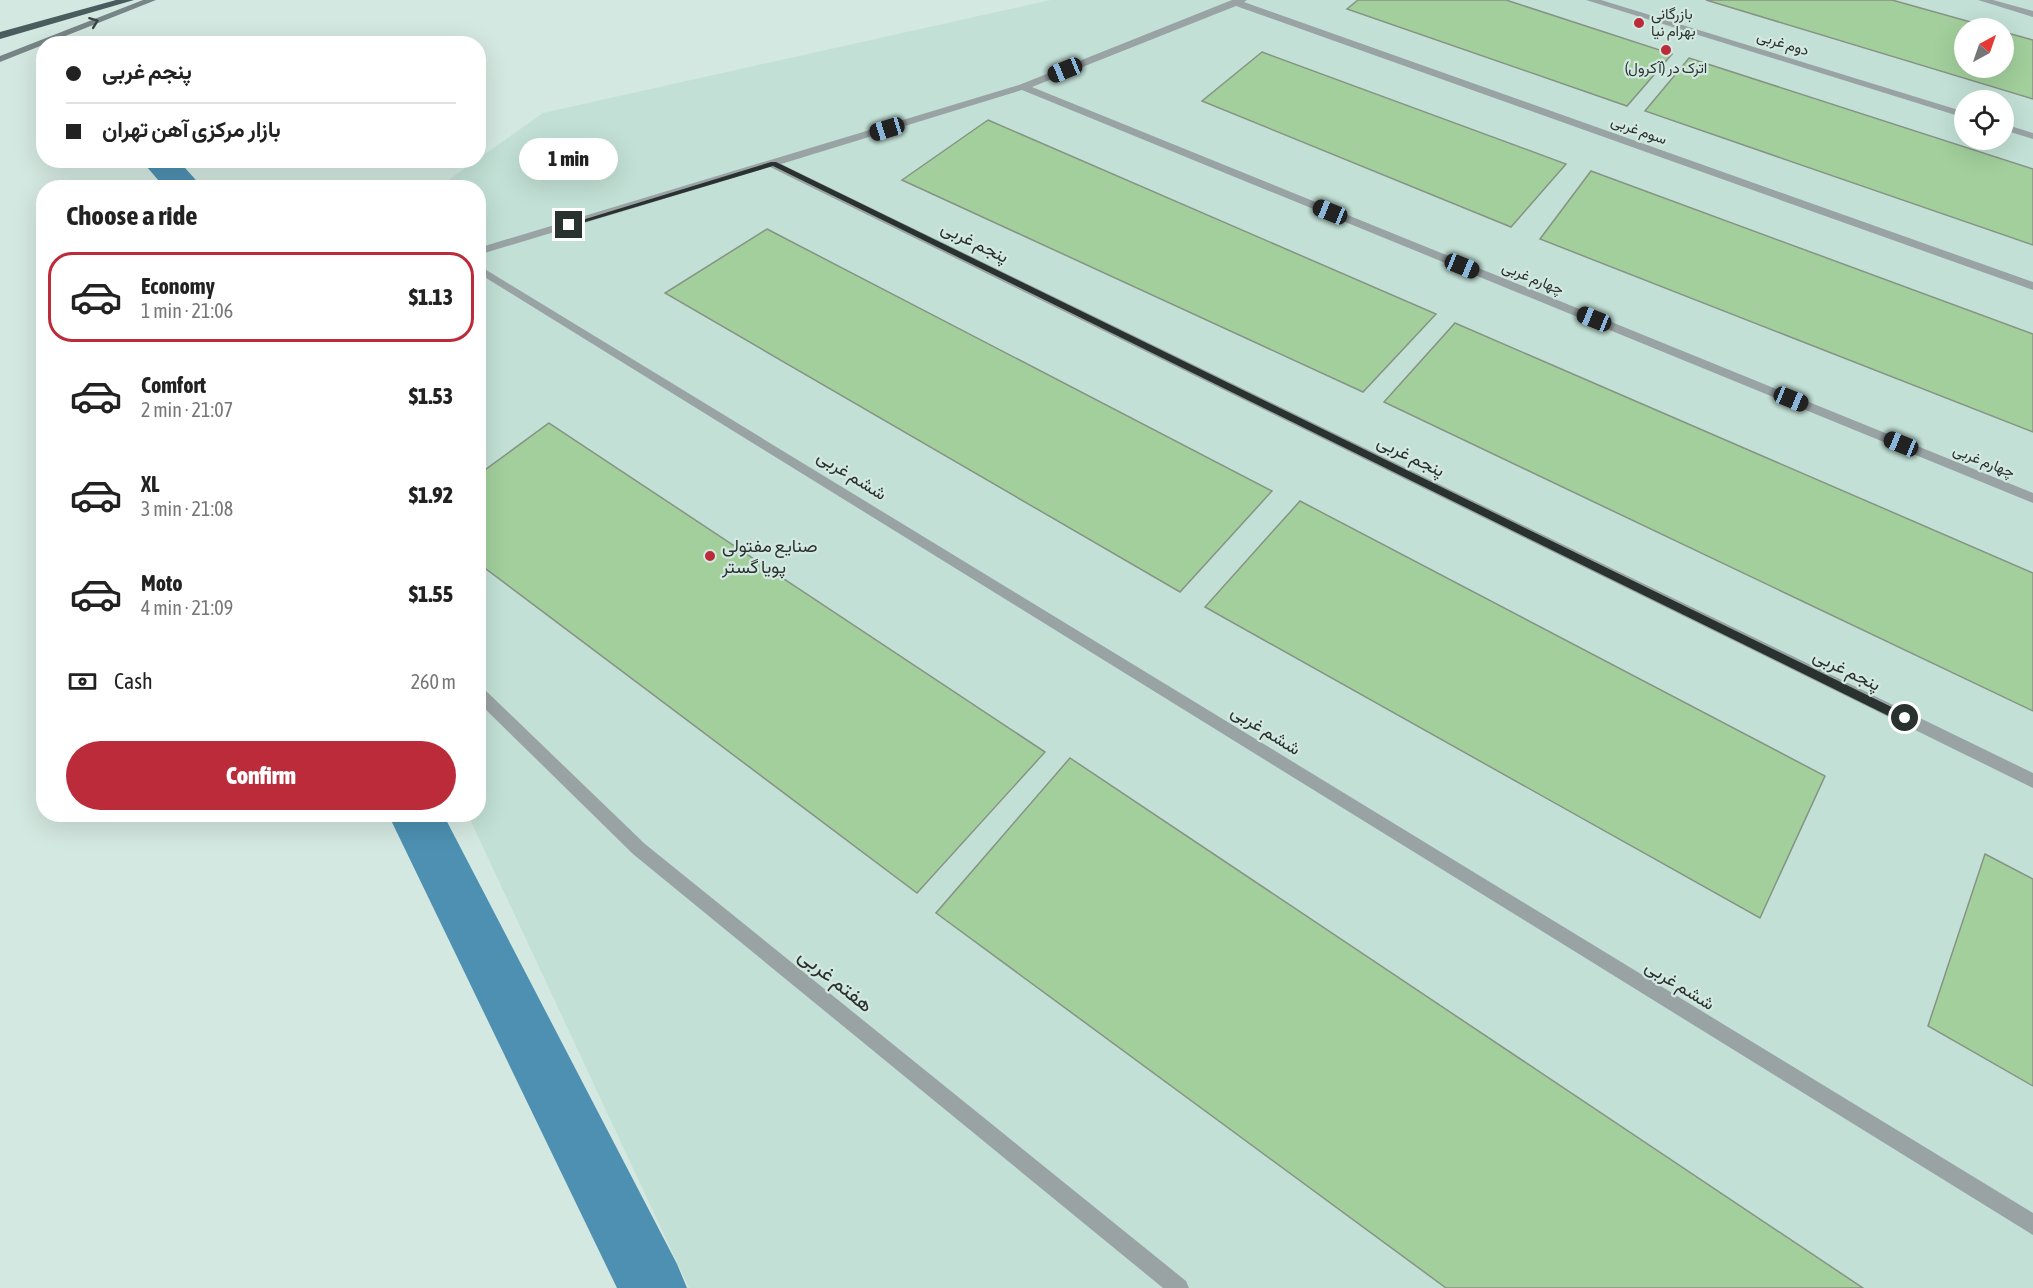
<!DOCTYPE html>
<html lang="en">
<head>
<meta charset="utf-8">
<style>
	:root { --surface:#fff; --page:#f2f2f2; --text:#222; --muted:#767676; --line:#e0e0e0; --accent:#bc2b3a }
	body { margin:0; font-family:"Asap Condensed",Vazirmatn,sans-serif; background:var(--page); color:var(--text); height:100vh; display:flex; flex-direction:column; font-size:22px; white-space:nowrap }
	* { box-sizing:border-box; margin:0 }
	p { font-size:20px; color:var(--muted) }
	.icon { flex:none; width:33px; height:33px; fill:none; stroke:currentColor; stroke-width:2; stroke-linecap:round; stroke-linejoin:round }
	.map { position:relative; flex:1; overflow:hidden }
	.sheet { position:absolute; left:36px; top:180px; width:450px; height:642px; display:flex; flex-direction:column; background:var(--surface); border-radius:24px; box-shadow:0 6px 24px #0002 }
	.sheet>* { flex:none }
	.hud { position:absolute; left:36px; top:36px; width:450px; height:132px; border-radius:24px; box-shadow:0 6px 24px #0002; display:grid; align-content:center; height:132px; padding:0 30px; background:var(--surface) }
	.needle { width:39px; rotate:40deg }
	.controls { position:absolute; left:1954px; top:18px; display:grid; gap:12px }
	.controls a { display:grid; place-items:center; width:60px; height:60px; border-radius:50%; background:var(--surface); box-shadow:0 6px 24px #0002; font-size:30px }
	.end { position:absolute; width:27px; height:27px; margin:-14px; border:8px solid #2a3230; background:#fff; box-shadow:0 0 0 3px #fff }
	.from { border-radius:50% }
	.bubble { position:absolute; height:42px; border-radius:21px; background:var(--surface); box-shadow:0 6px 24px #0002; font-size:20px; font-weight:800; line-height:42px; text-align:center }
	.car { position:absolute; width:18px; height:36px; margin:-18px -9px; border-radius:8px; box-shadow:0 0 4px 2px #0007; background:linear-gradient(#222 24%,#8ab4d8 0 40%,#222 0 76%,#8ab4d8 0 86%,#222 0) }
	.hud b { display:flex; align-items:center; gap:21px; height:57px; font-size:22px }
	.hud b+b { border-top:2px solid var(--line) }
	.hud i { width:15px; height:15px; background:var(--text) }
	ul { padding:0; list-style:none }
	li { display:flex; align-items:center; gap:18px; height:90px; margin:0 12px 9px; padding:0 18px; border:3px solid transparent; border-radius:24px }
	li div { flex:1 }
	li b { display:block; font-size:22px }
	li em { font-style:normal; font-weight:800 }
	li.on { border-color:var(--accent) }
	li>.icon { width:54px; height:54px; stroke-width:1.5 }
	h2 { padding:0 30px; font-size:27px; line-height:72px }
	.pay { display:flex; align-items:center; gap:15px; height:66px; padding:0 30px; font-size:22px }
	.pay p { margin-inline-start:auto }
	.button { display:flex; gap:12px; margin-top:auto; padding:12px 30px }
	.button a { flex:1; height:69px; border-radius:36px; background:var(--accent); color:#fff; font-size:24px; font-weight:800; line-height:69px; text-align:center }
	.map>svg:first-child { display:block }
	.built { fill:#c2e0d5; fill-rule:evenodd }
	.lines { fill:none; stroke-linecap:round; stroke-linejoin:round }
	.canal { fill:#4d90b1; fill-rule:evenodd }
	.building { fill:#a2cf9c; stroke:#879385; stroke-width:1.5 }
	.lane { fill:#9aa3a4; fill-rule:evenodd }
	.secondary { fill:#778586; fill-rule:evenodd }
	.highway { fill:#495d5e; fill-rule:evenodd }
	.oneway { stroke:#394341 }
	.route { fill:#2a3230 }
	.poi-dot { fill:#bc2b3a; stroke:#d3e8e0; stroke-width:2 }
	.labels { text-anchor:middle; stroke-width:4.5; stroke-linejoin:round; paint-order:stroke }
	.far-poi-label { font-size:15px; fill:#2a3230; stroke:#d3e8e0; text-anchor:start }
	.far-street-label { font-size:15px; fill:#2a3230; stroke:#d3e8e0 }
	.street-label { font-size:18px; fill:#2a3230; stroke:#d3e8e0 }
	.poi-label { font-size:18px; fill:#2a3230; stroke:#d3e8e0; text-anchor:start }
	.near-street-label { font-size:21px; fill:#2a3230; stroke:#d3e8e0 }
</style>
</head>
<body>
<div class="map">
<svg width="2033" height="1288" viewBox="0 0 2033 1288">
	<rect width="100%" height="100%" fill="#d3e8e0"/>
	<path class="built" d="M1051,0h982v1288h-1344l-221,-473 10,-1v-626h-41l106,-75zM1965,28h39v40h-39zM1965,100h39v40h-39z"/>
	<g class="lines">
		<path class="canal" d="M141,160h37l25,28h-38z
			M388,814h55l234,450 10,24h-70z"/>
	</g>
	<path class="building" d="M1358,0h148l166,54 -45,52 -280,-97z
		M1706,0h186l100,28h-27v40h39v-36l29,8v59z
		M1262,52l304,112 -55,63 -309,-126z
		M1689,58l344,111v76l-388,-134z
		M988,120l448,194 -73,78 -461,-212z
		M1591,171l442,163v98l-493,-193z
		M767,229l505,262 -92,101 -515,-299z
		M1455,323l578,250v138l-649,-309z
		M549,423l496,329 -128,141 -439,-330v-88z
		M1300,501l525,275 -65,142 -555,-311z
		M1070,758l793,530h-417l-510,-375z
		M1985,854l48,25v207l-105,-60z"/>
	<g class="lines">
		<path class="lane" d="M1232,0h15l-3,2 789,280v8l-797,-284 -204,81 1001,406v10l-1011,-413 -241,74 1252,609v15l-1263,-621 -292,88v-7l541,-163z
			M1586,0h15l364,112v6z
			M1978,0h15l40,11v6z
			M2004,124l29,9v6l-29,-9z
			M478,265l1555,948v22l-1555,-962z
			M478,686l5,2 162,156 541,437 3,7h-26l-530,-434 -155,-152z"/>
		<path class="secondary" d="M143,0h13l-156,62v-6z"/>
		<path class="highway" d="M116,0h18l-134,39v-7z"/>
	</g>
	<defs><path id="oneway-chevron" d="M-2-3.5L2.5 0L-2 3.5" fill="none" stroke-width="1.6" stroke-linecap="round" stroke-linejoin="round" transform="scale(1.5)"/></defs>
	<use class="oneway" href="#oneway-chevron" transform="translate(94 22) rotate(-21)"/>
	<path class="route" d="M771,162h5l1132,553 2,3 -5,5 -4,-1 -1128,-556 -201,60 -6,-1z"/>
	<g class="poi-dot">
		<circle cx="1639" cy="23" r="6"/>
		<circle cx="1666" cy="50" r="6"/>
		<circle cx="710" cy="556" r="6"/>
	</g>
	<g class="labels">
		<g class="far-poi-label">
			<text x="1651" y="19">بازرگانی<tspan x="1651" dy="17">بهرام نیا</tspan></text>
			<text x="1666" y="73" text-anchor="middle">اترک در (آکرول)</text>
		</g>
		<g class="far-street-label">
			<text transform="translate(1783 43) rotate(17)" y="5">دوم غربی</text>
			<text transform="translate(1639 130) rotate(20)" y="5">سوم غربی</text>
			<text transform="translate(1533 278) rotate(22)" y="5">چهارم غربی</text>
			<text transform="translate(1984 461) rotate(22)" y="5">چهارم غربی</text>
		</g>
		<g class="street-label">
			<text transform="translate(975 242) rotate(26)" y="6">پنجم غربی</text>
			<text transform="translate(1411 456) rotate(26)" y="6">پنجم غربی</text>
			<text transform="translate(852 475) rotate(32)" y="6">ششم غربی</text>
			<text transform="translate(1847 670) rotate(26)" y="6">پنجم غربی</text>
			<text transform="translate(1266 730) rotate(32)" y="6">ششم غربی</text>
			<text transform="translate(1680 985) rotate(32)" y="6">ششم غربی</text>
		</g>
		<g class="poi-label">
			<text x="722" y="552">صنایع مفتولی<tspan x="722" dy="21">پویا گستر</tspan></text>
		</g>
		<g class="near-street-label">
			<text transform="translate(836 980) rotate(39)" y="7">هفتم غربی</text>
		</g>
	</g>
</svg>
<div class="controls">
<a><svg class="needle" viewBox="-14 -14 28 28"><path d="M0-13l5 13h-10z" fill="#e53935"/><path d="M0 13l5-13h-10z" fill="#767676"/></svg></a>
<a><svg class="icon" aria-label="locate" viewBox="0 0 24 24"><circle cx="12" cy="12" r="6"/><path d="M12 2v4M12 18v4M2 12h4M18 12h4"/></svg></a>
</div>
<i class="end from" style="left:1905px;top:718px"></i>
<i class="end" style="left:569px;top:225px"></i>
<div class="bubble" style="left:519px;top:138px;width:99px">1 min</div>
<i class="car" style="left:1065px;top:70px;rotate:248deg"></i>
<i class="car" style="left:887px;top:129px;rotate:253deg"></i>
<i class="car" style="left:1330px;top:212px;rotate:292deg"></i>
<i class="car" style="left:1462px;top:266px;rotate:112deg"></i>
<i class="car" style="left:1594px;top:319px;rotate:292deg"></i>
<i class="car" style="left:1791px;top:399px;rotate:112deg"></i>
<i class="car" style="left:1901px;top:444px;rotate:292deg"></i>
<div class="hud">
<b><i class="from"></i>پنجم غربی</b>
<b><i></i>بازار مرکزی آهن تهران</b>
</div>
<section class="sheet">
<h2>Choose a ride</h2>
<ul>
<li class="on"><svg class="icon" aria-label="car" viewBox="0 0 24 24"><path d="M5 17H2v-5l4-1 3-4h7l3 4 3 1v5h-3M9 17h6M6 11h13"/><circle cx="7" cy="17" r="2"/><circle cx="17" cy="17" r="2"/></svg><div><b>Economy</b><p>1 min · 21:06</p></div><em>$1.13</em></li>
<li><svg class="icon" aria-label="car" viewBox="0 0 24 24"><path d="M5 17H2v-5l4-1 3-4h7l3 4 3 1v5h-3M9 17h6M6 11h13"/><circle cx="7" cy="17" r="2"/><circle cx="17" cy="17" r="2"/></svg><div><b>Comfort</b><p>2 min · 21:07</p></div><em>$1.53</em></li>
<li><svg class="icon" aria-label="car" viewBox="0 0 24 24"><path d="M5 17H2v-5l4-1 3-4h7l3 4 3 1v5h-3M9 17h6M6 11h13"/><circle cx="7" cy="17" r="2"/><circle cx="17" cy="17" r="2"/></svg><div><b>XL</b><p>3 min · 21:08</p></div><em>$1.92</em></li>
<li><svg class="icon" aria-label="car" viewBox="0 0 24 24"><path d="M5 17H2v-5l4-1 3-4h7l3 4 3 1v5h-3M9 17h6M6 11h13"/><circle cx="7" cy="17" r="2"/><circle cx="17" cy="17" r="2"/></svg><div><b>Moto</b><p>4 min · 21:09</p></div><em>$1.55</em></li>
</ul>
<div class="pay"><svg class="icon" aria-label="cash" viewBox="0 0 24 24"><path d="M3 7h18v10H3z"/><circle cx="12" cy="12" r="2"/></svg>Cash<p>260 m</p></div>
<div class="button"><a>Confirm</a></div>
</section>
</div>
</body>
</html>
